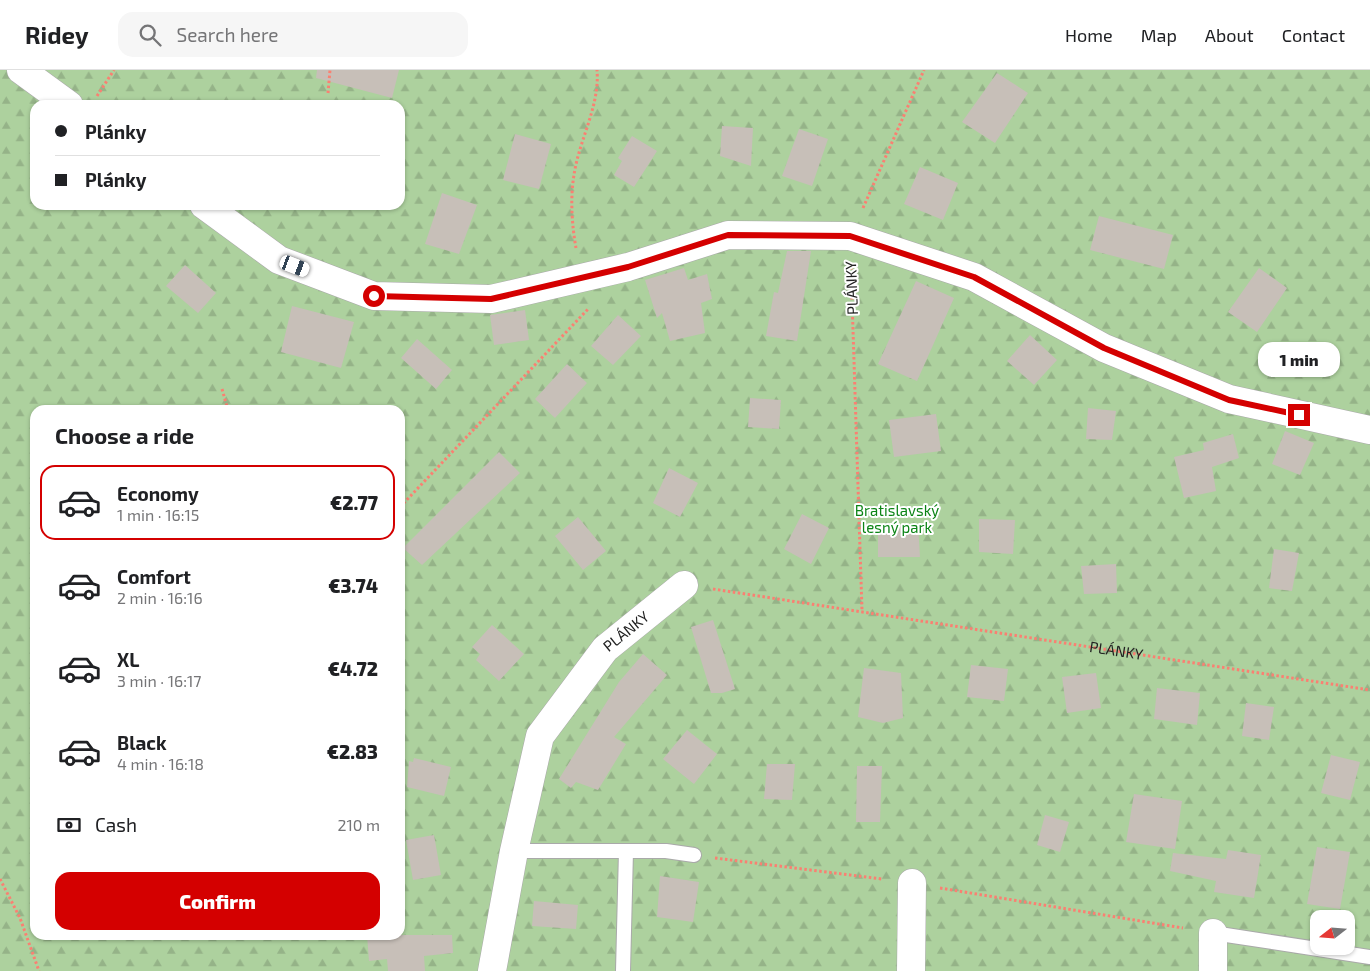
<!DOCTYPE html>
<html lang="en">
<head>
<meta charset="utf-8">
<style>
	:root { --surface:#fff; --page:#f6f6f6; --text:#202124; --muted:#757577; --line:#e0e0e0; --accent:#d40000 }
	body { margin:0; font-family:"Exo 2",sans-serif; background:var(--page); color:var(--text); height:100vh; display:flex; flex-direction:column; font-size:19px; white-space:nowrap }
	* { box-sizing:border-box; margin:0 }
	p { font-size:16px; color:var(--muted) }
	.icon { flex:none; width:28px; height:28px; fill:none; stroke:currentColor; stroke-width:2; stroke-linecap:round; stroke-linejoin:round }
	.map { position:relative; flex:1; overflow:hidden }
	.sheet { position:absolute; left:30px; top:335px; width:375px; height:535px; display:flex; flex-direction:column; background:var(--surface); border-radius:15px; box-shadow:0 1px 4px #0004 }
	.sheet>* { flex:none }
	.banner { position:absolute; left:30px; top:30px; width:375px; height:110px; border-radius:15px; box-shadow:0 1px 4px #0004; display:grid; align-content:center; height:110px; padding:0 25px; background:var(--surface) }
	.needle { width:32px; rotate:253deg }
	.controls { position:absolute; left:1310px; top:840px; display:grid; gap:10px }
	.controls a { display:grid; place-items:center; width:45px; height:45px; border-radius:10px; background:var(--surface); box-shadow:0 1px 4px #0004; font-size:25px }
	.end { position:absolute; width:22px; height:22px; margin:-11px; border:6px solid #d40000; background:#fff; box-shadow:0 0 0 2px #fff }
	.from { border-radius:50% }
	.bubble { position:absolute; height:35px; border-radius:15px; background:var(--surface); box-shadow:0 1px 4px #0004; font-size:16px; font-weight:800; line-height:35px; text-align:center }
	.car { position:absolute; width:15px; height:30px; margin:-15px -8px; border-radius:6px; box-shadow:0 0 4px 1px #0007; background:linear-gradient(#fff 24%,#345 0 40%,#fff 0 76%,#345 0 86%,#fff 0) }
	.banner b { display:flex; align-items:center; gap:18px; height:48px; font-size:19px }
	.banner b+b { border-top:1px solid var(--line) }
	.banner i { width:12px; height:12px; background:var(--text) }
	ul { padding:0; list-style:none }
	li { display:flex; align-items:center; gap:15px; height:75px; margin:0 10px 8px; padding:0 15px; border:2px solid transparent; border-radius:15px }
	li div { flex:1 }
	li b { display:block; font-size:19px }
	li em { font-style:normal; font-weight:800 }
	li.selected { border-color:var(--accent) }
	li>.icon { width:45px; height:45px; stroke-width:1.5 }
	h2 { padding:0 25px; font-size:22px; line-height:60px }
	.pay { display:flex; align-items:center; gap:12px; height:55px; padding:0 25px; font-size:19px }
	.pay p { margin-inline-start:auto }
	.primary-button { display:flex; gap:10px; margin-top:auto; padding:10px 25px }
	.primary-button a { flex:1; height:58px; border-radius:15px; background:var(--accent); color:#fff; font-size:20px; font-weight:800; line-height:58px; text-align:center }
	header { display:flex; align-items:center; gap:30px; box-sizing:border-box; height:70px; padding:0 25px; background:var(--surface); border-bottom:1px solid var(--line) }
	header strong { font-size:24px }
	nav { display:flex; gap:28px; margin-inline-start:auto; font-size:18px }
	.search { width:350px; height:45px; background:var(--page); display:flex; align-items:center; gap:12px; box-sizing:border-box; padding:0 18px; border-radius:15px; color:var(--muted); font-size:19px }
	.map>svg:first-child { display:block }
	.forest { fill:url(#forest-firs); fill-rule:evenodd }
	.building { fill:#c7bfb8 }
	.lines { fill:none; stroke-linecap:round; stroke-linejoin:round }
	.lane-casing { stroke:#a9a9a9; stroke-width:16 }
	.street-casing { stroke:#a9a9a9; stroke-width:29 }
	.path { stroke:#fa8072; stroke-width:3; stroke-dasharray:2.5 2.5; stroke-linecap:butt }
	.lane { stroke:#fff; stroke-width:14 }
	.street { stroke:#fff; stroke-width:28 }
	.route { stroke:#d40000; stroke-width:6 }
	.labels { text-anchor:middle; stroke-width:4; stroke-linejoin:round; paint-order:stroke }
	.street-label { font-size:15px; fill:#222; stroke:#fff }
	.park-label { font-size:15px; fill:#0c8416; stroke:#fff }
</style>
</head>
<body>
<header>
<strong>Ridey</strong>
<div class="search"><svg class="icon" aria-label="search" viewBox="0 0 24 24"><circle cx="10" cy="10" r="6"/><path d="M15 15l6 6"/></svg>Search here</div>
<nav><a>Home</a><a>Map</a><a>About</a><a>Contact</a></nav>
</header>
<div class="map">
<svg width="1370" height="901" viewBox="0 0 1370 901">
	<defs>
		<pattern id="forest-firs" width="22" height="20" patternUnits="userSpaceOnUse" patternTransform="scale(1.25)"><rect width="22" height="20" fill="#add19e"/><path d="M5 1l3.5 6h-7zM16 11l3.5 6h-7z" fill="#95b388"/></pattern>
	</defs>
	<rect width="100%" height="100%" fill="#f2efe9"/>
	<path class="forest" d="M0,0h1370v901h-1370zM35,35h365v100h-365zM35,340h365v525h-365zM1319,849h27v27h-27z"/>
	<path class="building" d="M317,0h82l-7,28 -76,-20z
		M997,3l31,20 -33,50 -33,-21z
		M722,56l31,2 -2,38 -31,-10z
		M799,59l29,10 -16,47 -30,-10z
		M515,64l36,10 -12,45 -36,-9z
		M632,66l25,15 -23,36 -20,-12 8,-14 -4,-3z
		M920,97l38,16 -15,37 -39,-16z
		M442,123l35,12 -18,49 -34,-10z
		M1099,146l74,19 -9,34 -74,-19z
		M787,181h24l-14,90 -31,-5 8,-44 4,1z
		M185,195l31,28 -18,20 -32,-27z
		M684,198l4,12 19,-6 5,25 -11,4 4,30 -35,8 -8,-28 -5,5 -12,-38z
		M1259,198l28,20 -30,44 -29,-20z
		M916,211l38,17 -37,83 -39,-17z
		M292,236l62,16 -13,46 -60,-16z
		M525,240l4,30 -35,5 -4,-30z
		M618,245l23,21 -28,29 -22,-19z
		M1030,265l27,25 -23,25 -27,-24z
		M417,269l35,31 -16,19 -35,-31z
		M567,294l20,19 -32,35 -20,-19z
		M750,328l31,2 -2,29 -31,-2z
		M1088,338l28,3 -4,29 -26,-1z
		M936,344l5,37 -47,6 -5,-37z
		M1285,361l29,12 -14,32 -28,-11z
		M1233,364l6,24 -27,9 4,24 -32,7 -10,-41 30,-7 -1,-7z
		M499,382l21,21 -98,92 -19,-17z
		M669,398l29,15 -18,34 -27,-14z
		M802,444l27,14 -18,36 -27,-15z
		M578,447l28,34 -23,19 -28,-34z
		M979,449l36,1 -2,34 -34,-2z
		M918,454l2,33h-42v-32z
		M1274,479l25,4 -7,38 -23,-3z
		M1116,494l1,29 -33,1 -3,-28z
		M713,550l22,69 -13,4h-11l-20,-66z
		M492,555l32,29 -25,27 -23,-21 4,-6 -8,-7z
		M643,584l24,21 -53,62 12,7 -28,46 -22,-8 -5,6 -12,-9 60,-97z
		M971,595l37,4 -4,32 -37,-4z
		M864,598l37,5 2,45 -20,5 -25,-6z
		M1096,603l5,35 -34,5 -5,-36z
		M1157,618l43,5 -3,32 -43,-6z
		M1246,633l28,4 -5,33 -27,-4z
		M687,660l30,24 -23,30 -31,-25z
		M1331,685l29,7 -10,38 -29,-7z
		M414,688l37,9 -7,29 -37,-9 2,-26 4,1z
		M767,694h28l-3,36 -28,-1z
		M857,696h25l-2,56h-24z
		M1134,724l48,7 -7,48 -49,-7z
		M1045,745l24,7 -9,30 -23,-7z
		M434,765l7,40 -28,5 -7,-40z
		M1317,777l33,5 -10,57 -33,-5z
		M1228,780l33,5 -7,43 -40,-6 2,-11 -46,-10 3,-18 53,6z
		M660,806l39,6 -6,40 -36,-5z
		M534,831l44,4 -2,24 -44,-3z
		M367,865h85l1,18 -29,3 1,15h-37l-1,-12 -18,2z"/>
	<g class="lines">
		<defs>
			<path id="lane" d="M514,781h112l-3,120
				M626,781h40l28,4
				M1213,863l157,24"/>
			<g id="street">
				<path d="M21,0l48,35"/>
				<path d="M204,135l75,55 95,36 117,3 137,-32 100,-32 122,1 124,41 130,71 125,51 141,31"/>
				<path id="s2" d="M492,901l22,-120 26,-115 65,-87 79,-64"/>
				<path d="M911,901l1,-88"/>
				<path d="M1213,901v-38"/>
			</g>
		</defs>
		<use href="#lane" class="lane-casing"/>
		<use href="#street" class="street-casing"/>
		<g class="path">
			<path d="M328,23l2,-23"/>
			<path d="M97,26l17,-26"/>
			<path d="M863,138l61,-138"/>
			<path d="M576,178c-4,-22 -6,-50 -2,-73 5,-35 26,-69 23,-105"/>
			<path d="M851,197l11,344"/>
			<path d="M222,319l6,21"/>
			<path d="M400,437l189,-199"/>
			<path id="s1" d="M713,519l657,101"/>
			<path d="M715,788l167,21"/>
			<path d="M0,809l20,39 19,53"/>
			<path d="M940,818l243,40"/>
		</g>
		<use href="#lane" class="lane"/>
		<use href="#street" class="street"/>
	</g>
	<g class="lines">
		<path class="route" d="M374,226l117,3 137,-32 100,-32 122,1 124,41 130,71 125,52 70,15"/>
	</g>
	<g class="labels">
		<g class="street-label">
			<text transform="translate(852 218) rotate(-92)" y="5">PLÁNKY</text>
			<text dy="5" stroke="none"><textPath href="#s2" startOffset="376">PLÁNKY</textPath></text>
			<text dy="5" stroke="none"><textPath href="#s1" startOffset="408">PLÁNKY</textPath></text>
		</g>
		<g class="park-label">
			<text x="897" y="446">Bratislavský<tspan x="897" dy="17">lesný park</tspan></text>
		</g>
	</g>
</svg>
<div class="controls">
<a><svg class="needle" viewBox="-14 -14 28 28"><path d="M0-13l5 13h-10z" fill="#e53935"/><path d="M0 13l5-13h-10z" fill="#757577"/></svg></a>
</div>
<i class="end from" style="left:374px;top:226px"></i>
<i class="end" style="left:1299px;top:345px"></i>
<div class="bubble" style="left:1258px;top:272px;width:82px">1 min</div>
<i class="car" style="left:295px;top:196px;rotate:111deg"></i>
<div class="banner">
<b><i class="from"></i>Plánky</b>
<b><i></i>Plánky</b>
</div>
<section class="sheet">
<h2>Choose a ride</h2>
<ul>
<li class="selected"><svg class="icon" aria-label="car" viewBox="0 0 24 24"><path d="M5 17H2v-5l4-1 3-4h7l3 4 3 1v5h-3M9 17h6M6 11h13"/><circle cx="7" cy="17" r="2"/><circle cx="17" cy="17" r="2"/></svg><div><b>Economy</b><p>1 min · 16:15</p></div><em>€2.77</em></li>
<li><svg class="icon" aria-label="car" viewBox="0 0 24 24"><path d="M5 17H2v-5l4-1 3-4h7l3 4 3 1v5h-3M9 17h6M6 11h13"/><circle cx="7" cy="17" r="2"/><circle cx="17" cy="17" r="2"/></svg><div><b>Comfort</b><p>2 min · 16:16</p></div><em>€3.74</em></li>
<li><svg class="icon" aria-label="car" viewBox="0 0 24 24"><path d="M5 17H2v-5l4-1 3-4h7l3 4 3 1v5h-3M9 17h6M6 11h13"/><circle cx="7" cy="17" r="2"/><circle cx="17" cy="17" r="2"/></svg><div><b>XL</b><p>3 min · 16:17</p></div><em>€4.72</em></li>
<li><svg class="icon" aria-label="car" viewBox="0 0 24 24"><path d="M5 17H2v-5l4-1 3-4h7l3 4 3 1v5h-3M9 17h6M6 11h13"/><circle cx="7" cy="17" r="2"/><circle cx="17" cy="17" r="2"/></svg><div><b>Black</b><p>4 min · 16:18</p></div><em>€2.83</em></li>
</ul>
<div class="pay"><svg class="icon" aria-label="cash" viewBox="0 0 24 24"><path d="M3 7h18v10H3z"/><circle cx="12" cy="12" r="2"/></svg>Cash<p>210 m</p></div>
<div class="primary-button"><a>Confirm</a></div>
</section>
</div>
</body>
</html>
